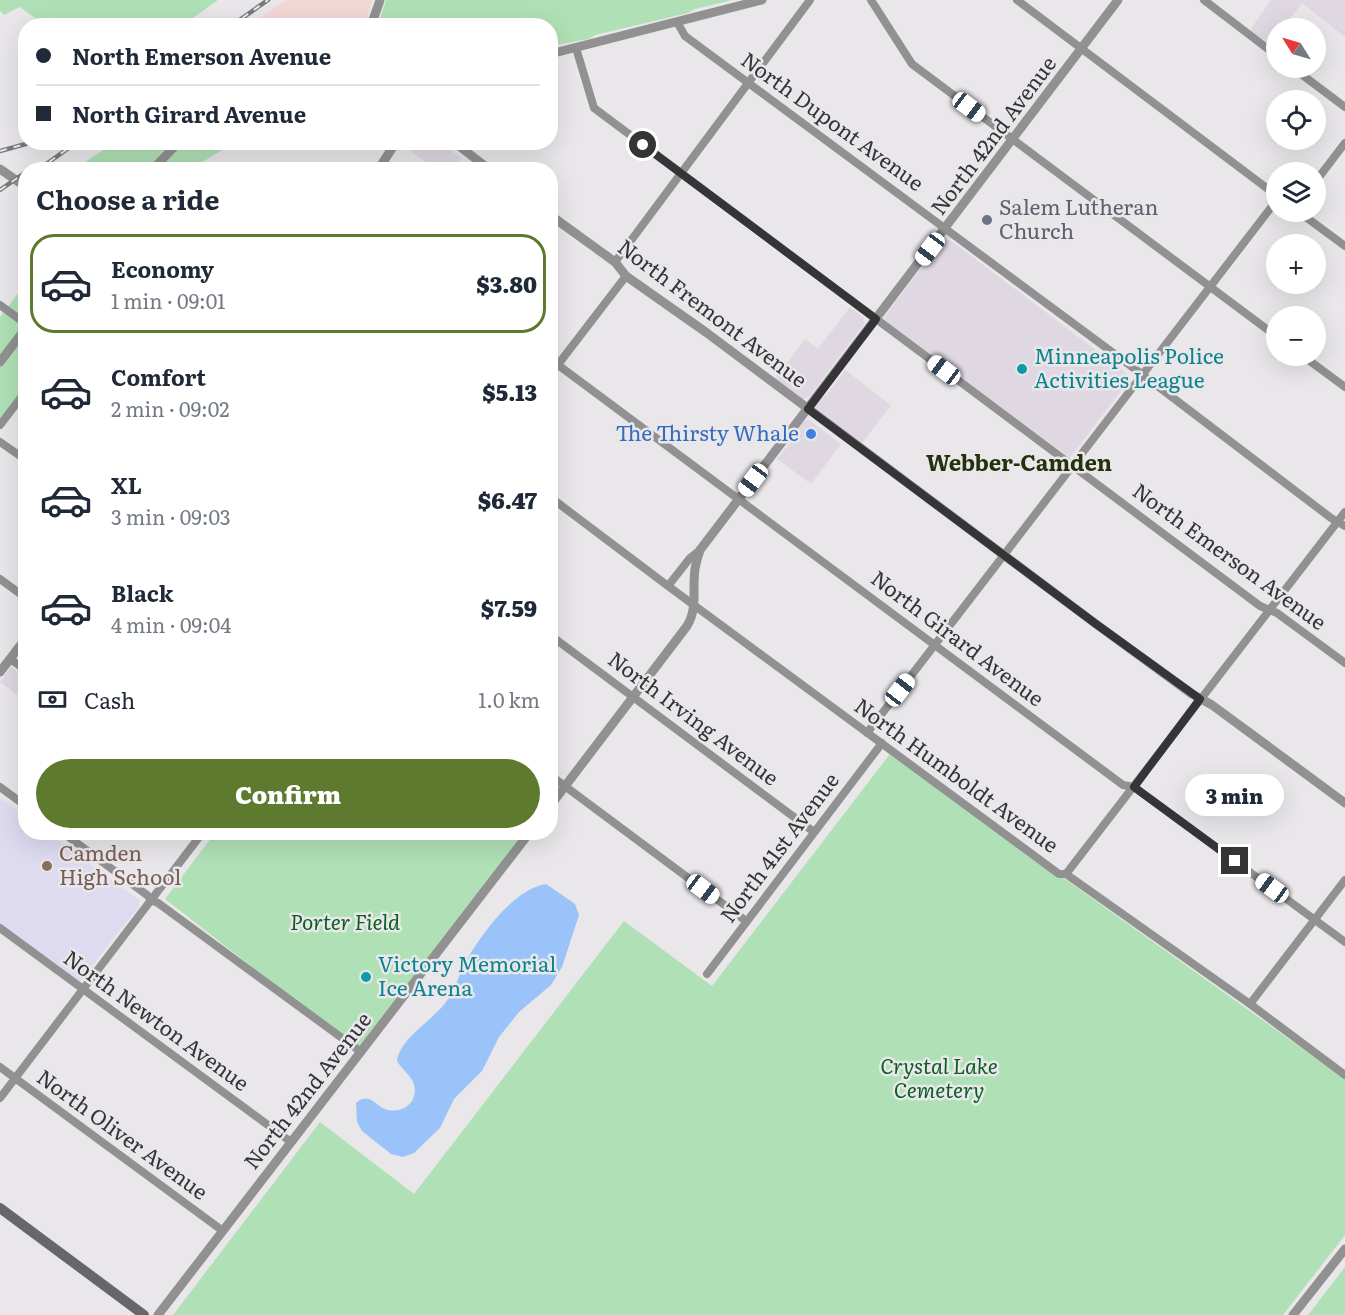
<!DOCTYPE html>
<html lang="en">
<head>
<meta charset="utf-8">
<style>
	:root { --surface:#fff; --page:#f2f2f3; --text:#1f2937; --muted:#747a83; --line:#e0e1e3; --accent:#5d7a2f }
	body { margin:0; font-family:Literata,serif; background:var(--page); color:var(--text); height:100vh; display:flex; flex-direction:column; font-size:22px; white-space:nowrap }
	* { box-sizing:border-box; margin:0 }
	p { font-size:20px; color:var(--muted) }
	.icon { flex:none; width:33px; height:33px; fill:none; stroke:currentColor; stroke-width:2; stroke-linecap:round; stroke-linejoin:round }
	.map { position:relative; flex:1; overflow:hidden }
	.panel { position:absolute; left:18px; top:162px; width:540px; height:678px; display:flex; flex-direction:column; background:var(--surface); border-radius:24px; box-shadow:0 6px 24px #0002 }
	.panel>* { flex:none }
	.hud { position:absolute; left:18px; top:18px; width:540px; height:132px; border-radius:24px; box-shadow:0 6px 24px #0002; display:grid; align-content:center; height:132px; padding:0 18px; background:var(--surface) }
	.needle { width:39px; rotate:307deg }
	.fabs { position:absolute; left:1266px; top:18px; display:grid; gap:12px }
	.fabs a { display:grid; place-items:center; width:60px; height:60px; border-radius:50%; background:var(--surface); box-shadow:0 6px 24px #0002; font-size:30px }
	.end { position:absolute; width:27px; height:27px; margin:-14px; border:8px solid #353436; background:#fff; box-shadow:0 0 0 3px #fff }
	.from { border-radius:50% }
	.bubble { position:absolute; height:42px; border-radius:21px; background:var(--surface); box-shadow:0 6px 24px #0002; font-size:20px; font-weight:800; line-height:42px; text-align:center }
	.car { position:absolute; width:18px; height:36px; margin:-18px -9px; border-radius:8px; box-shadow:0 0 4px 2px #0007; background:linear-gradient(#fff 24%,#345 0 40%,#fff 0 76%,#345 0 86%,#fff 0) }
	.hud b { display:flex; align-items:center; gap:21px; height:57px; font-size:22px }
	.hud b+b { border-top:2px solid var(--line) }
	.hud i { width:15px; height:15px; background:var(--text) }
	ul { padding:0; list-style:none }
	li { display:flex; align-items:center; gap:18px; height:99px; margin:0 12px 9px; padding:0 6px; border:3px solid transparent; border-radius:24px }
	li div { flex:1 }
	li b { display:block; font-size:22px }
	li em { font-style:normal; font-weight:800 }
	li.on { border-color:var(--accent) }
	li>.icon { width:54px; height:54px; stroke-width:1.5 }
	h2 { padding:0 18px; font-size:27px; line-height:72px }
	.pay { display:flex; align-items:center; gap:15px; height:66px; padding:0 18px; font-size:22px }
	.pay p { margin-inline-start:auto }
	.primary-button { display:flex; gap:12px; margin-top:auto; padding:12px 18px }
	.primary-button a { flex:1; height:69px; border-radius:36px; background:var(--accent); color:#fff; font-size:24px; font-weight:800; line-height:69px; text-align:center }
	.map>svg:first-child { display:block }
	.built { fill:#dfd8e2 }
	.industrial { fill:#f2d7d5 }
	.education { fill:#dedbf1 }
	.green { fill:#b0e1b6 }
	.water { fill:#99c3f9 }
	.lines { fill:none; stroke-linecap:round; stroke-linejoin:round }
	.minor { stroke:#919192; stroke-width:8 }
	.tertiary { stroke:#919192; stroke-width:9 }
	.secondary { stroke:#67676a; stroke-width:10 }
	.rail-casing { stroke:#7a797b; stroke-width:4.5 }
	.rail { stroke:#e9e7ea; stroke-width:2; stroke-dasharray:7; stroke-linecap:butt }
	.route { stroke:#353436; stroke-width:8 }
	.worship-dot { fill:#6b7280; stroke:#e9e7ea; stroke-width:2 }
	.culture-dot { fill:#0f9aa8; stroke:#e9e7ea; stroke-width:2 }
	.shop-dot { fill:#3f7fe0; stroke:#e9e7ea; stroke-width:2 }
	.education-dot { fill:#8d6e63; stroke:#e9e7ea; stroke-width:2 }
	.labels { text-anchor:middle; stroke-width:5; stroke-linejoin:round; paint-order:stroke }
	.street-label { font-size:21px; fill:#353436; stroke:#e9e7ea }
	.worship-label { font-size:21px; fill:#5b616d; stroke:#e9e7ea; text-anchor:start }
	.culture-label { font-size:21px; fill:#0d838f; stroke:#e9e7ea; text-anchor:start }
	.shop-label { font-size:21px; fill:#366cbe; stroke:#e9e7ea; text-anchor:end }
	.education-label { font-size:21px; fill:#785e54; stroke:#e9e7ea; text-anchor:start }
	.park-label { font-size:21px; font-style:italic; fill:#085f23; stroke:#e9e7ea }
	.neighbourhood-label { font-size:22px; font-weight:bold; fill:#24310d; stroke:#e9e7ea }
</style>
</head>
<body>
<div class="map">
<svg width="1345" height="1315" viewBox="0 0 1345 1315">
	<rect width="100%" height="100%" fill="#e9e7ea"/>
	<path class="built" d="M1271,0h74v37l-43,-34 -19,25h-7v10l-5,7 -21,-15z
		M403,143h38l21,16 -8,10h-31l5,-5 -26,-19z
		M943,239l7,1 179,135 1,4 -60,79 -186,-138 1,-4z
		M850,307l13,10 1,7 -55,73 -7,2 -27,-20 30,-40 13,10z
		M845,370l46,35 -29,38 -47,-33v-4l5,-7 7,-5z
		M806,420h3l32,24 -30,40 -34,-25 20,-25 2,-9z
		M11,667l14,11v9l-6,9 -19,-14z"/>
	<path class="industrial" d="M286,0h86l-8,25h-113z"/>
	<path class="education" d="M0,798l25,18 1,16 21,1 92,67v6l-59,75h-3l-77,-57z"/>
	<path class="green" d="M0,0h218l-36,26 -138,-1 -24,-18 -16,8 -4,-4z
		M386,0h346l-37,9 -7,4 -93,22 -6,4 -38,7 -1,-20 -172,-1z
		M114,143h120l-43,26 -118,1z
		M25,284v106l-25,30v-103z
		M890,754l455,325v156l-62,80h-1110l147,-193 94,72 210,-273 88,65z
		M512,832l12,9 -163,211 -196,-153 50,-66z
		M1345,1267v48h-37z"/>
	<path class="water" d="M546,884l29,20 4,11 -17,52 -11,18 -32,27 -20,25 -17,34 -28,28 -14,29 -26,25 -11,4 -12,-3 -29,-23 -5,-9 -1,-19c4,-4 7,-5 13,-4 6,2 10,8 16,10 19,7 37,-10 27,-29 -4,-7 -11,-12 -15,-19 3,-24 38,-41 51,-62 7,-11 11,-23 16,-34 15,-28 49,-76 82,-81z"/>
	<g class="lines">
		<path class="minor" d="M871,0l41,64 364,272
			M1017,0l259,195
			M1204,0l72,55
			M677,22l8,14 458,339 188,143 14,8
			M576,48l18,60 666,498 17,7 68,50
			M1293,68l52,39
			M1316,181l29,-38
			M1299,212l46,34
			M615,262l195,-262
			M0,305l26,19
			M1303,356l42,31
			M550,359l573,426 11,2 211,155
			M550,375l76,-99
			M0,425l26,-34
			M0,442l26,18
			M550,497l118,89 391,288h7l184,130 95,71
			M0,579l26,19
			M668,586l22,-28 10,-8
			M550,635l264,197
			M10,659l16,11
			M867,733l409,-532
			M550,775l196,146
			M0,787l26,19
			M62,832l85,63 4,5 7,3 203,149
			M1066,874l279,-362
			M0,928l291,214
			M707,974l175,-231
			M1250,1004l95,-124
			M0,1067l223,164
			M0,1098l203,-266"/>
		<path class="tertiary" d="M371,26l9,-26
			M550,54l212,-54
			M454,142l36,28
			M0,169l26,18
			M152,170l27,-28
			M378,170l18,-28
			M550,215l65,47 11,14 81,57 389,291 96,70 20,11 133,98
			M0,362l26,-34
			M0,672l26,-34
			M550,806l137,-180c11,-18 5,-37 8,-57 1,-6 3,-13 5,-19l418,-550
			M158,1315l372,-483
			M1293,1315l52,-66"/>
		<path class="secondary" d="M0,1208l144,107"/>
		<defs>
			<path id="rail" d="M231,26l37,-26
				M0,151l33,-9
				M38,170l39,-28
				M0,190l26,-18"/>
		</defs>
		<use href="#rail" class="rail-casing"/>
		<use href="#rail" class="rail"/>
	</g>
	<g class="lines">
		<path class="route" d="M643,145l233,174 -68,90 288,215 104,75 -66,88 101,74"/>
	</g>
	<circle class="worship-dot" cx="987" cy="220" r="6"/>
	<g class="culture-dot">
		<circle cx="1022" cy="369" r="6"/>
		<circle cx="366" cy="977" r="6"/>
	</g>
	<circle class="shop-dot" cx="811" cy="434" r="6"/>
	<circle class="education-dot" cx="47" cy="866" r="6"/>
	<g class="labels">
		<g class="street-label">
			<text transform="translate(832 122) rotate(36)" y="7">North Dupont Avenue</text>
			<text transform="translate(994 136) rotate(-53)" y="7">North 42nd Avenue</text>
			<text transform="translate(712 314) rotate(37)" y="7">North Fremont Avenue</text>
			<text transform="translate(1229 557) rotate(36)" y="7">North Emerson Avenue</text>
			<text transform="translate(957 639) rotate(37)" y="7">North Girard Avenue</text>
			<text transform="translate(693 719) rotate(37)" y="7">North Irving Avenue</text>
			<text transform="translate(956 776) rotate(36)" y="7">North Humboldt Avenue</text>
			<text transform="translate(780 848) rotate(-53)" y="7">North 41st Avenue</text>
			<text transform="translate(156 1021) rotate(36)" y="7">North Newton Avenue</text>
			<text transform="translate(308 1091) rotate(-52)" y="7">North 42nd Avenue</text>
			<text transform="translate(122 1135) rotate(36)" y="7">North Oliver Avenue</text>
		</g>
		<g class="worship-label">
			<text x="999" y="215">Salem Lutheran<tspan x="999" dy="24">Church</tspan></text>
		</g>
		<g class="culture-label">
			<text x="1034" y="364">Minneapolis Police<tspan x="1034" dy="24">Activities League</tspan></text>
			<text x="378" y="972">Victory Memorial<tspan x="378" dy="24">Ice Arena</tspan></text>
		</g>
		<g class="shop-label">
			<text x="799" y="441">The Thirsty Whale</text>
		</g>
		<g class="education-label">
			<text x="59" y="861">Camden<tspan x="59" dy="24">High School</tspan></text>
		</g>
		<g class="park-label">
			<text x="345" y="930">Porter Field</text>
			<text x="939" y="1074">Crystal Lake<tspan x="939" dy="24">Cemetery</tspan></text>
		</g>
		<g class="neighbourhood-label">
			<text x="1019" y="471">Webber-Camden</text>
		</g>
	</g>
</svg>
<div class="fabs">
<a><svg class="needle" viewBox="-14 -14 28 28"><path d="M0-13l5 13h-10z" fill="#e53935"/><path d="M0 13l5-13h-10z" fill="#747a83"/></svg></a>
<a><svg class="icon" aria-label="locate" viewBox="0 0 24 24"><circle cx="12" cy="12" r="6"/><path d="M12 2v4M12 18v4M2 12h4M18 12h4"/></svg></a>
<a><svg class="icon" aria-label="layers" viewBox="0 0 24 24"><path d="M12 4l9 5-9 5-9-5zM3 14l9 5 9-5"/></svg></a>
<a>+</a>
<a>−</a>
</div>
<i class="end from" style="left:643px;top:145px"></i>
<i class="end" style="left:1235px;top:861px"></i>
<div class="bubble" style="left:1185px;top:774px;width:99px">3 min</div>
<i class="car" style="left:969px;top:107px;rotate:127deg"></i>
<i class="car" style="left:930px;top:249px;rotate:217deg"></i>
<i class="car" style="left:944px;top:370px;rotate:307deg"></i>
<i class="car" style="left:753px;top:480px;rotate:217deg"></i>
<i class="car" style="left:900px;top:690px;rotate:38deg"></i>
<i class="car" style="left:1272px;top:888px;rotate:306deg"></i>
<i class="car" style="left:703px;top:889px;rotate:127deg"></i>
<div class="hud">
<b><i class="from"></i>North Emerson Avenue</b>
<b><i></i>North Girard Avenue</b>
</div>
<section class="panel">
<h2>Choose a ride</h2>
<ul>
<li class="on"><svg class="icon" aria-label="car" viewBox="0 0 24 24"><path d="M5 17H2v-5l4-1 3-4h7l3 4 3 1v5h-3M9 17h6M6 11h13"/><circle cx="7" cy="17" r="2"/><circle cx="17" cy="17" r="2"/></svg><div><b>Economy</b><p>1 min · 09:01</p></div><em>$3.80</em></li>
<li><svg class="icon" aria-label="car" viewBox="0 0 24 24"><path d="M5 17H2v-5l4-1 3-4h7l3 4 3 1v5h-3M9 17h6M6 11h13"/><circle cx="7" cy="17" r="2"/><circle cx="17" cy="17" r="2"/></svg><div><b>Comfort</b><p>2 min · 09:02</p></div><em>$5.13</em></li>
<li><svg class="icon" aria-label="car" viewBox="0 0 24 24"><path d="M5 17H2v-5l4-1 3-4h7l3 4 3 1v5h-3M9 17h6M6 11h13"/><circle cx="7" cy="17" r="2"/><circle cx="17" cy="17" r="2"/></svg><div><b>XL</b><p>3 min · 09:03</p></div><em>$6.47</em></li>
<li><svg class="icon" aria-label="car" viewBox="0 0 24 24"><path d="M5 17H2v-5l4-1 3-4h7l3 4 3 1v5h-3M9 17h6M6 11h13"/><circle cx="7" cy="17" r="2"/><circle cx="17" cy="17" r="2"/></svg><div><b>Black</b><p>4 min · 09:04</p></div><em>$7.59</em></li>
</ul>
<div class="pay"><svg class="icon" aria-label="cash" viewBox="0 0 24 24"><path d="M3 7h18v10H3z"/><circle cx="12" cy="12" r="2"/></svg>Cash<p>1.0 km</p></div>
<div class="primary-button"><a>Confirm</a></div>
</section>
</div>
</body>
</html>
